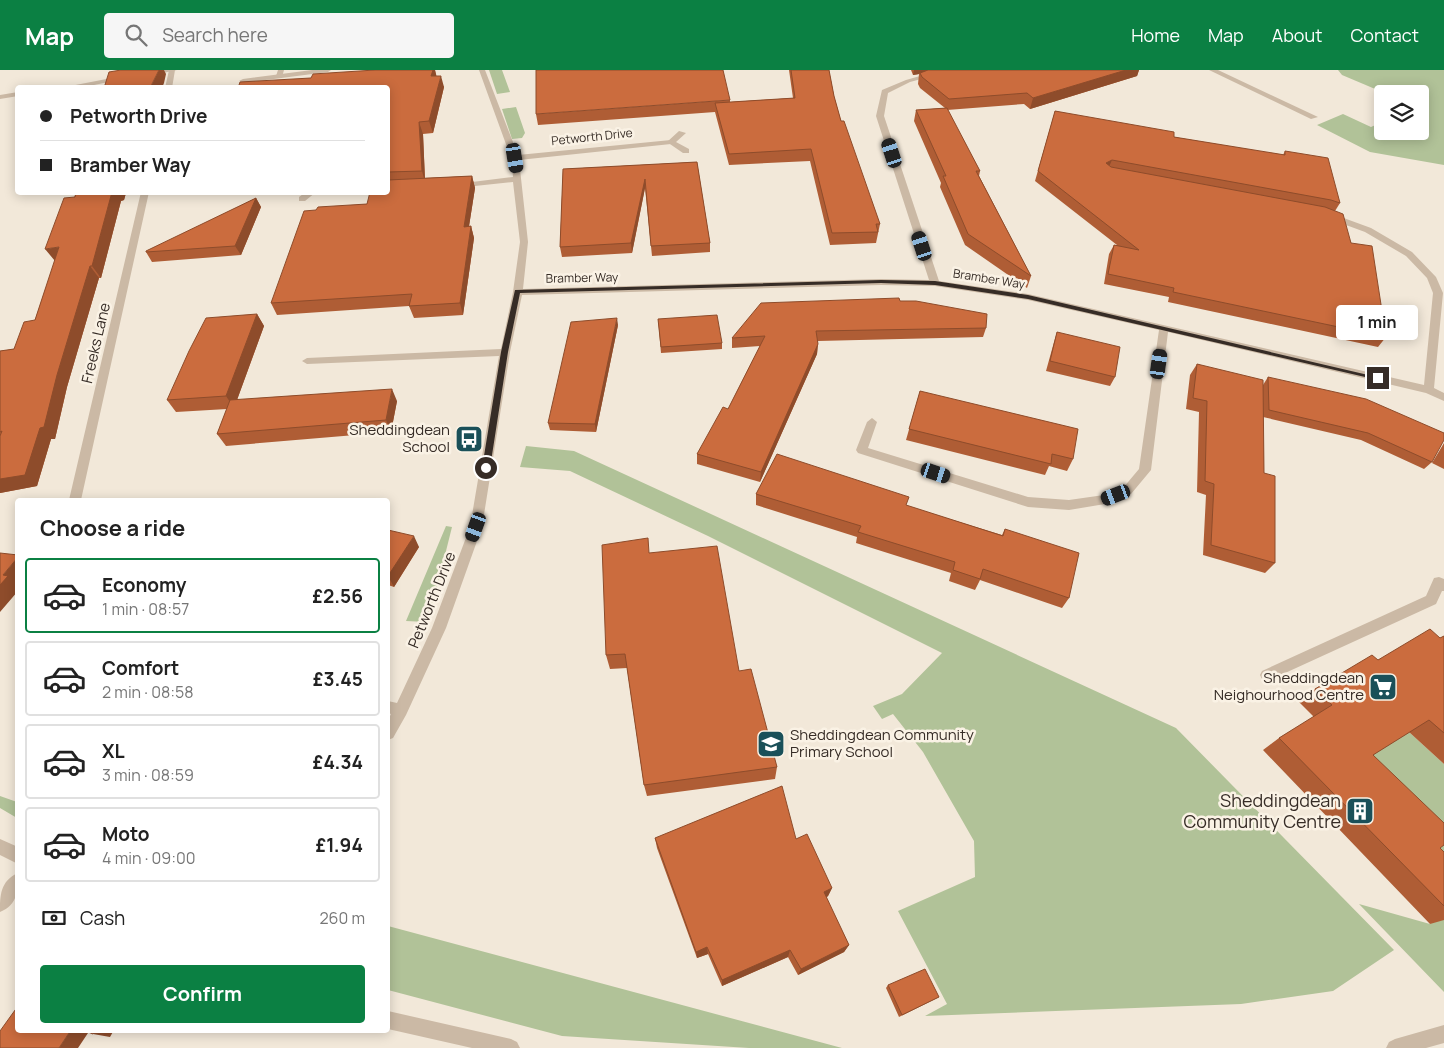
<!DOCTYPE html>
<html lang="en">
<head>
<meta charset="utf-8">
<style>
	:root { --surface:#fff; --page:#f6f6f6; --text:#222; --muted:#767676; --line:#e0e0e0; --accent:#0b8043 }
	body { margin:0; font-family:Manrope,sans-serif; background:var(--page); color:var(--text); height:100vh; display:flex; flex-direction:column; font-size:19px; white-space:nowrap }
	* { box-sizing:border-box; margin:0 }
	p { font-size:16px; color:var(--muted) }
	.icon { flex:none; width:28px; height:28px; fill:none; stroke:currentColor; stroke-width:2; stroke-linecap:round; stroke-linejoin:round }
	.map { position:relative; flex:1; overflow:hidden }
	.drawer { position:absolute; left:15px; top:428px; width:375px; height:535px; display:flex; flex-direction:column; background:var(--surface); border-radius:5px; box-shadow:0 2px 12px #0003 }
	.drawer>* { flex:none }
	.hud { position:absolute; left:15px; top:15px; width:375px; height:110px; border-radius:5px; box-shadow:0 2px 12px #0003; display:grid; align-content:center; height:110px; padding:0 25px; background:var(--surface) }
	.controls { position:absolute; left:1374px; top:15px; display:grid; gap:10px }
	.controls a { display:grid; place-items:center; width:55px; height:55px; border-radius:5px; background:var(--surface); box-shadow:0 2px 12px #0003; font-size:25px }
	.end { position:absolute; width:22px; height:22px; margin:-11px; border:6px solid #362c26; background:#fff; box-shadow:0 0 0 2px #fff }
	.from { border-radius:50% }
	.bubble { position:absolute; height:35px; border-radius:5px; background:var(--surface); box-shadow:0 2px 12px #0003; font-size:16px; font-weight:700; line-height:35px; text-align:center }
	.car { position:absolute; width:15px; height:30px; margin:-15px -8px; border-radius:6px; box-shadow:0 0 4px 1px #0007; background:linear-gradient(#222 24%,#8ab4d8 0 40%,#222 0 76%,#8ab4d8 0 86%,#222 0) }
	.hud b { display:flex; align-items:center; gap:18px; height:48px; font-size:19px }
	.hud b+b { border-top:1px solid var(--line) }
	.hud i { width:12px; height:12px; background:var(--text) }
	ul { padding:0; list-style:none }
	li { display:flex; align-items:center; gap:15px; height:75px; margin:0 10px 8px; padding:0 15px; border:2px solid var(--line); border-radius:5px }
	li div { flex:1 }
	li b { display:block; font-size:19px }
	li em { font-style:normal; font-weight:700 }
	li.selected { border-color:var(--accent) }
	li>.icon { width:45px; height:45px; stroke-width:1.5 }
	h2 { padding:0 25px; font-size:22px; line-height:60px }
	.pay { display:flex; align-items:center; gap:12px; height:55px; padding:0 25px; font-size:19px }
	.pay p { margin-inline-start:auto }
	.button { display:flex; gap:10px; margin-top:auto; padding:10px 25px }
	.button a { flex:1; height:58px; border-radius:5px; background:var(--accent); color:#fff; font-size:20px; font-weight:700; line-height:58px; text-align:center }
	header { display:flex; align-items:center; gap:30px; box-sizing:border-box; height:70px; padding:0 25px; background:var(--accent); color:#fff }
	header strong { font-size:24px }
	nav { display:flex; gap:28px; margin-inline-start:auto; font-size:18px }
	.search { width:350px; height:45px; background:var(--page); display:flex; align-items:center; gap:12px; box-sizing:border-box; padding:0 18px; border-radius:5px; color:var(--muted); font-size:19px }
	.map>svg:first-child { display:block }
	.green { fill:#b1c298 }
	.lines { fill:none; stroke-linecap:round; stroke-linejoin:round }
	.service { fill:#cbb9a5; fill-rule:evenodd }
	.minor { fill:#cbb9a5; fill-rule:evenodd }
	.tertiary { fill:#cbb9a5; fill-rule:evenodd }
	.wall { fill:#af5d35 }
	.shaded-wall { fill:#8e4c2b }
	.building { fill:#cb6c3e; stroke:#8e4c2b }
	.route { fill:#362c26 }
	.labels { text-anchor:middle; stroke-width:5; stroke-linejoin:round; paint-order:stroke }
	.far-street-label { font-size:12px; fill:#362c26; stroke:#faf2e5 }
	.street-label { font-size:15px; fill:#362c26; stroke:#faf2e5 }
	.poi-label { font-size:15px; fill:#362c26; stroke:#faf2e5; text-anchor:end }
	.near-poi-label { font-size:18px; fill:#362c26; stroke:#faf2e5; text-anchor:end }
</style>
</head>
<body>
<header>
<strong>Map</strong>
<div class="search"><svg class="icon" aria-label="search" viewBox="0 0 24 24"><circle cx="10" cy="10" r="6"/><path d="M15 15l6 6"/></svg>Search here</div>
<nav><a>Home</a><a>Map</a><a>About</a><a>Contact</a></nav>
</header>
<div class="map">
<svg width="1444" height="978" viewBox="0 0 1444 978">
	<rect width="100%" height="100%" fill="#f2e8d9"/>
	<path class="green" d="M489,0h13l8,22 -13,2z
		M1338,0h106v95l-74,-13 -53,-27 26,-11 28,13 11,-5v9h38v-37h-33l-45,-19z
		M516,37l9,26 -3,5 -10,1 -10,-30z
		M526,376l48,5 602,277 218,222 -61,41 -92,13 -316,12 22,-12 -49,-93 77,-34 -1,-36 -51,-89 -30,-38 -11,5 -9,-13 29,-12 40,-41 -234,-117 -138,-65 -50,-4z
		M446,456l6,1 -22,88 -4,7 -20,-1z
		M1409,662l35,32v119l-83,-121z
		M0,726l17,6v16l-17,-10z
		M1359,834l71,20 14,-11v79z
		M388,856l454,122h-93l-187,-12 -174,-46z"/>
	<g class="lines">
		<path class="service" d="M278,0h6l-2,7 -6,-1z
			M1209,0h9l100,47 -7,2z
			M679,61l7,2 -10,9 13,7v4h-6l-16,-11z
			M306,122h10l-11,9h-6v-4z
			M1439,507l5,2v12h-2l-6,13 -164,75 -5,2 -5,-2 -2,-4 2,-4 164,-75 8,-18z"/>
		<path class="minor" d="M169,0h6l-3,18h-7z
			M312,0h19l-3,2 -85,11 -4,-2 4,-2z
			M479,0h6l33,85 153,-15 4,2 -4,2 -152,16 9,82 -5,47 358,-10 48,1 -53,-164 6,-26 24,-10 28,-8 2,1v2l-26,7 -22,11 -4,23 55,165 89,13 396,91 9,-92 -6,-15 -21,-22 -41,-24 -38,-14 -1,-2 4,-3 41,15 41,24 24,25 7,16 -9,95 10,5v8l-18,-8 -258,-61 -17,138 -20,24 -26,10 -36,6 -41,-3 -170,-54 -2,-3 11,-28 5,-4 5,4 -9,26 160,49 41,3 35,-5 19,-7 16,-19 20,-139 -131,-30 -93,-14 -54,-1 -359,10 -12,57 -28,175 -36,101 -40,87 -13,23 -5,2v-20l3,-6 -3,-1v-12l9,2 35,-75 38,-101 29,-171 -192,8 -5,-3 5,-3 194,-9 12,-57 7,-50 -7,-60 -57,6 -4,-2 4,-2 57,-7 -2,-19z
			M141,122h8l-68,308h-12z
			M18,803c0,17 0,32 -18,39 0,-16 0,-31 18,-39z"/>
		<path class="tertiary" d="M161,0h16l-28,6 -3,-2z
			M122,6l2,1v2l-45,9h-19z
			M18,22v4l-18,3v-4z
			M0,769l18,8v17l-18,-9z
			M388,941l123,28 6,3 3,6h-48l-84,-19z
			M1444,955v18l-18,5h-40l3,-6 6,-3z"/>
	</g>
	<path class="wall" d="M375,0h60l1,6 8,11 -11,46 -10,1 2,44 47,-2 3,12 -6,38h2l3,12 -11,77 -49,3 -5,-12 -132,9 -6,-12 45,-93 51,-6 21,-12v-104l-77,-10z
		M789,0h40l5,26 7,25 39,103 -4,19 -46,2 -20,-84 -81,4 -14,-53 -177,13 -2,-11 194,-14v2l63,-4z
		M911,0h228l-2,6 -107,33 -6,-5 -77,6 33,61 -1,5 52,100 -4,12 -62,-43 -25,-58 1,-4 -27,-62 2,-11 29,-2 -25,-20 -2,-4 1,-10 -6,1z
		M1055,41l119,26 109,18 2,-4 55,52 -5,8 16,32 35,94 -8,10 -210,-45 1,-5 -65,-13 5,-30 5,-9h3l-82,-64z
		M697,92l13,81v9l-58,4 -7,-68 -13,65 -70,4 -2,-10 3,-78z
		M76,122h56l-6,1 -2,7 -3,1 -20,77h-2l-32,109 -12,52h-4l-14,47 -37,7v-142l14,-2 21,-29 20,-59z
		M256,128l5,9 -20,48 -89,7 -6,-10z
		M900,231l86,27 -3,9 -165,4 -1,13 -57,128 -63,-18v-10l31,-45 32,-63 -28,2v-10z
		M257,244l7,12 -27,74 160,1 -6,31 -165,14 -9,-12 10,-25 -51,3 -9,-12z
		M658,249l64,24v6l-61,4z
		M618,255l-22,107 -46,-2 -2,-7z
		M1057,262l58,45 -5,9 -64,-15 8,-29z
		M1197,294l66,21 5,-8 164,85 -8,7 -63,-29 -98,-23 1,56 11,90 -10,10 -62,-18 3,-60 -9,-3 2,-80 -13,-3 4,-34z
		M920,321l153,68 -6,12 -18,-5 -4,9 -139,-35z
		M1444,373v26l-12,-6z
		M756,424l151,12 95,29 3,-6 64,69 -7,10 -82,-28 -5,10 -26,-9 2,-8 -95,-30 1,-6 -101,-32z
		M388,460l31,17 -25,40 -6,-2z
		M650,483l89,118 38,96 -2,12 -128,17 -3,-11 -17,-117 -17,1 -4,-14z
		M1444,566v128l-35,-32 -36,23 67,93 4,4v68l-14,4 -167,-174 16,-12 35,-21 -16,-16 17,-12 63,-29 62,-22z
		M655,768l141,1 36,49 -4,8 -2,2 23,47 -5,7 -46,23 -10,-18 -66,29 -14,-32 -11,4 -40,-110z
		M888,915l51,12 -40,20 -13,-29z"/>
	<path class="shaded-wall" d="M159,0h5l2,4 -2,9 -2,5h-12z
		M433,0h2l2,8 -6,-2z
		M914,0h32l-26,3 -1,1 -6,1z
		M1126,0h13l-2,6 -107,33 3,-11z
		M441,6l3,11 -11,46 -4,-12z
		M419,52l4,12 2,48 -3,-11z
		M1112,90l-4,9 -2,-6z
		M472,106l3,12 -8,51 -3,-12z
		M645,109v9l-13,65 -1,-10z
		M112,122h20l-6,1 -2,7 -3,1 -20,77 -9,-12z
		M256,128l5,9 -20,48 -6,-9z
		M471,156l3,12 -11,77 -3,-12z
		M59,177l-4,14 -10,-12z
		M90,196l9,12 -32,109 -12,52h-4l-14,47 -37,7v-14l57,-104z
		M257,244l7,12 -30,82 -8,-12z
		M617,248l1,7 -22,107 -1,-8z
		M818,274l-1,10 -57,128 1,-10z
		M392,319l5,12 -6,31 -5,-12z
		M414,466l5,11 -25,40 -6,-11z
		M18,487v34l-18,21v-27l3,-10z
		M832,818l-4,8 -8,5 4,-9z
		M849,875l-5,7 -46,23 3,-6z
		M707,877l1,7 -11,4 -1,-6z
		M790,880l-2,7 -66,29v-6z
		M71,960h19l-12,18h-19z
		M96,960h18l-4,7 -17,-3z"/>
	<path class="building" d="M121,0h38l-9,18h-46l5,-16z
		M375,0h58l-2,6h10l-12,45 -10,1 3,49 -34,1v-84h-150l2,-6 71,-4 2,-4z
		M536,0h187l7,30 -194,14z
		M791,0h38l5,26 7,25h3l36,103h-4l2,8 -46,1 -21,-84 -82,5 -14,-51 80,-5z
		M928,0h198l-93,28 -6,-5 -78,6 -27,-22 -2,-4z
		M947,38l33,63h-4l55,105 -63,-42 -25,-58h3l-30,-66z
		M1055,41l119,21v5l111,18v-4l43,7 12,45 -9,-3 -219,-40 -6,3 5,4 214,40 18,7 8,29 21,3 14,91 -213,-45 1,-4 -66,-14 6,-29 25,5 -101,-79z
		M697,92l13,81 -59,3 -6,-67 -14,64 -71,4 3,-78z
		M472,106l-8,51 7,-1 -11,77 -51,3 3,-12 -141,9 33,-92 12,-1 2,-3 49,-3 3,-12h18v-12z
		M76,122h36l-20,74h-2l-33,109 -13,52 -4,1 -15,47 -25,4v-43l2,-5 -2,1v-81l14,-2 10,-27 11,-2 24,-73 -14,2 19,-51 11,-1z
		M256,128l-21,48 -89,6v-1z
		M899,228l1,3h16l71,13 -1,14 -170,3 2,13 -57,128 -64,-18 26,-47 5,2 37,-73 -33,2 29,-35z
		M257,244l-31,82 -59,4 22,-49 17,-33z
		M717,245l5,28 -61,4 -3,-28z
		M617,248l-22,106 -47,-1 23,-101z
		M1057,262l63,15 -5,30 -65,-16z
		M1197,294l66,16 1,93 11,3v87l-64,-18 3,-61 -9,-3 2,-80 -14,-3z
		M1268,307l98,22 78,34v7l-12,22 -64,-29 -99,-23z
		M392,319l-6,31 -169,14 13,-34z
		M920,321l158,38 -5,30 -21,-5 -1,10 -142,-35z
		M777,384l132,43 -3,8 97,31 2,-7 74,24 -10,45 -86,-29 -3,10 -27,-9 2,-8 -97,-30 3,-6 -105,-32z
		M388,460l26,6 -26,40z
		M648,468l1,15 68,-7 22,125 12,-2 26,98 -133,18 -19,-131 -19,1 -4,-110z
		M0,483l18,2v2l-15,18 5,1 -8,9z
		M1430,559l10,9 4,-2v97l-15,-13 -56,35 71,68v22l-4,3 4,4v54l-165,-168 53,-33 -17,-16 57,-34 6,5z
		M782,716l14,53 11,-5 25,54 -8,4 25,53 -48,24 -11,-19 -68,30 -15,-33 -11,5 -41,-114z
		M925,899l14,28 -37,18 -14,-30z
		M18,936v24h53l-12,18h-59v-17z
		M83,960h13l-3,4z"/>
	<path class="route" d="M881,210l54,1 93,14 353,83 -3,2 -350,-81 -93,-14 -54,-2 -361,10 -12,59 -18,116 -4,3 -4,-3 19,-116 14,-62z"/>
	<defs>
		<symbol id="bus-square" viewBox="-11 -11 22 22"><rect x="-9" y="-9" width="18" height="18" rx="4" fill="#1a5059" stroke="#faf2e5"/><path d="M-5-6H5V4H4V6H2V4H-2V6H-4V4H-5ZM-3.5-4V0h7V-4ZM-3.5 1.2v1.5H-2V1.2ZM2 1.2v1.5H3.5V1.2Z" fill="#fff"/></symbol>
		<symbol id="supermarket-square" viewBox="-11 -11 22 22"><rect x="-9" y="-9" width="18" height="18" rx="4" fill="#1a5059" stroke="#faf2e5"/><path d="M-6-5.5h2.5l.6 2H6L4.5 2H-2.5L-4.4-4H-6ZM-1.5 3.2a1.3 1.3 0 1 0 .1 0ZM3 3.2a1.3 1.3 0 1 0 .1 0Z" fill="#fff"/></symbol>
		<symbol id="school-square" viewBox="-11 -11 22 22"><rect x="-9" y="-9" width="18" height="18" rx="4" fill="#1a5059" stroke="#faf2e5"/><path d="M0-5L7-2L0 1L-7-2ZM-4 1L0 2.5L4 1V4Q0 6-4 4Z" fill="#fff"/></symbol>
		<symbol id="building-square" viewBox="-11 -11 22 22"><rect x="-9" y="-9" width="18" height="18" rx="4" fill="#1a5059" stroke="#faf2e5"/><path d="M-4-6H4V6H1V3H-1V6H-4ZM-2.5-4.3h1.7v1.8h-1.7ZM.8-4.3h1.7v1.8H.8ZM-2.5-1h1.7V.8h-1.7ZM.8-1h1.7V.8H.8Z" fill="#fff"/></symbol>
	</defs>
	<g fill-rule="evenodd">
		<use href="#bus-square" x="453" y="353" width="32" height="32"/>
		<use href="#supermarket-square" x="1367" y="601" width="32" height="32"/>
		<use href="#school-square" x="755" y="658" width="32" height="32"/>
		<use href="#building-square" x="1344" y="725" width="32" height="32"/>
	</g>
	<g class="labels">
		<g class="far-street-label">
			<text transform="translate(592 67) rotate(-6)" y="4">Petworth Drive</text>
			<text transform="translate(582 208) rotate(-1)" y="4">Bramber Way</text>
			<text transform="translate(989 209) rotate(9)" y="4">Bramber Way</text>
		</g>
		<g class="street-label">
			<text transform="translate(96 273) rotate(-77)" y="5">Freeks Lane</text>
			<text transform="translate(432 530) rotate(-68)" y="5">Petworth Drive</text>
		</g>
		<g class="poi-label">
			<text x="450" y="365">Sheddingdean<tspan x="450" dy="17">School</tspan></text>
			<text x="1364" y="613">Sheddingdean<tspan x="1364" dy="17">Neighourhood Centre</tspan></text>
			<text x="790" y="670" text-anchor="start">Sheddingdean Community<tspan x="790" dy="17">Primary School</tspan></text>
		</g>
		<g class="near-poi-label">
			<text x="1341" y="737">Sheddingdean<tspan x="1341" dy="21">Community Centre</tspan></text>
		</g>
	</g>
</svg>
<div class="controls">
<a><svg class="icon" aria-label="layers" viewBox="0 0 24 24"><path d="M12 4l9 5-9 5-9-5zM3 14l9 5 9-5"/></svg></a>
</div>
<i class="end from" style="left:486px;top:398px"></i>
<i class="end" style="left:1378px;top:308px"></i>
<div class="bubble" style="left:1336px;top:235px;width:82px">1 min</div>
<i class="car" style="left:892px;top:83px;rotate:342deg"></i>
<i class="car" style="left:515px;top:88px;rotate:171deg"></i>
<i class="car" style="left:922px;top:176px;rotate:342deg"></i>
<i class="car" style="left:1159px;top:294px;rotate:8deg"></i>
<i class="car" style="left:936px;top:403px;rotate:108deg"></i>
<i class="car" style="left:1116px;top:425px;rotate:249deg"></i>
<i class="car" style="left:476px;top:457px;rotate:200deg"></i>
<div class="hud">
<b><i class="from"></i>Petworth Drive</b>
<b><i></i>Bramber Way</b>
</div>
<section class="drawer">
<h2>Choose a ride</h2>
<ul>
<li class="selected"><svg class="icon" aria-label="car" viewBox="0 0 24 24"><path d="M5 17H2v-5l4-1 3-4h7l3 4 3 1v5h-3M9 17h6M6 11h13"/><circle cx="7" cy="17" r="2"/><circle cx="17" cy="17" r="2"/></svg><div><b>Economy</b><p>1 min · 08:57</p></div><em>£2.56</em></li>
<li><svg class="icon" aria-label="car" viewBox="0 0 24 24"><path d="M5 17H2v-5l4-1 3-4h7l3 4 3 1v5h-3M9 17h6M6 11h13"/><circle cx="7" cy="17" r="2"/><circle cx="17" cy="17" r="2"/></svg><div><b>Comfort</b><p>2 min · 08:58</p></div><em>£3.45</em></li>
<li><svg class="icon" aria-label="car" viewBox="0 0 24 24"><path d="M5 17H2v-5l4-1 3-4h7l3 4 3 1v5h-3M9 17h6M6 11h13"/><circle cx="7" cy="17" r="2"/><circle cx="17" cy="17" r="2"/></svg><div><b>XL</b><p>3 min · 08:59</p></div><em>£4.34</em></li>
<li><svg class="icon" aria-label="car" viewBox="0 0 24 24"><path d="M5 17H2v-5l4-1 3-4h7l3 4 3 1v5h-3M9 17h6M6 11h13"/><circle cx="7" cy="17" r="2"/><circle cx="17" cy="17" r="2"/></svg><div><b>Moto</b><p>4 min · 09:00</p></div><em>£1.94</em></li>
</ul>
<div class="pay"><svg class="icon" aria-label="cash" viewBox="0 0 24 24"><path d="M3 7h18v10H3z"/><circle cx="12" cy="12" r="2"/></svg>Cash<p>260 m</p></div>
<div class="button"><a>Confirm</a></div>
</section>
</div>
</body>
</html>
